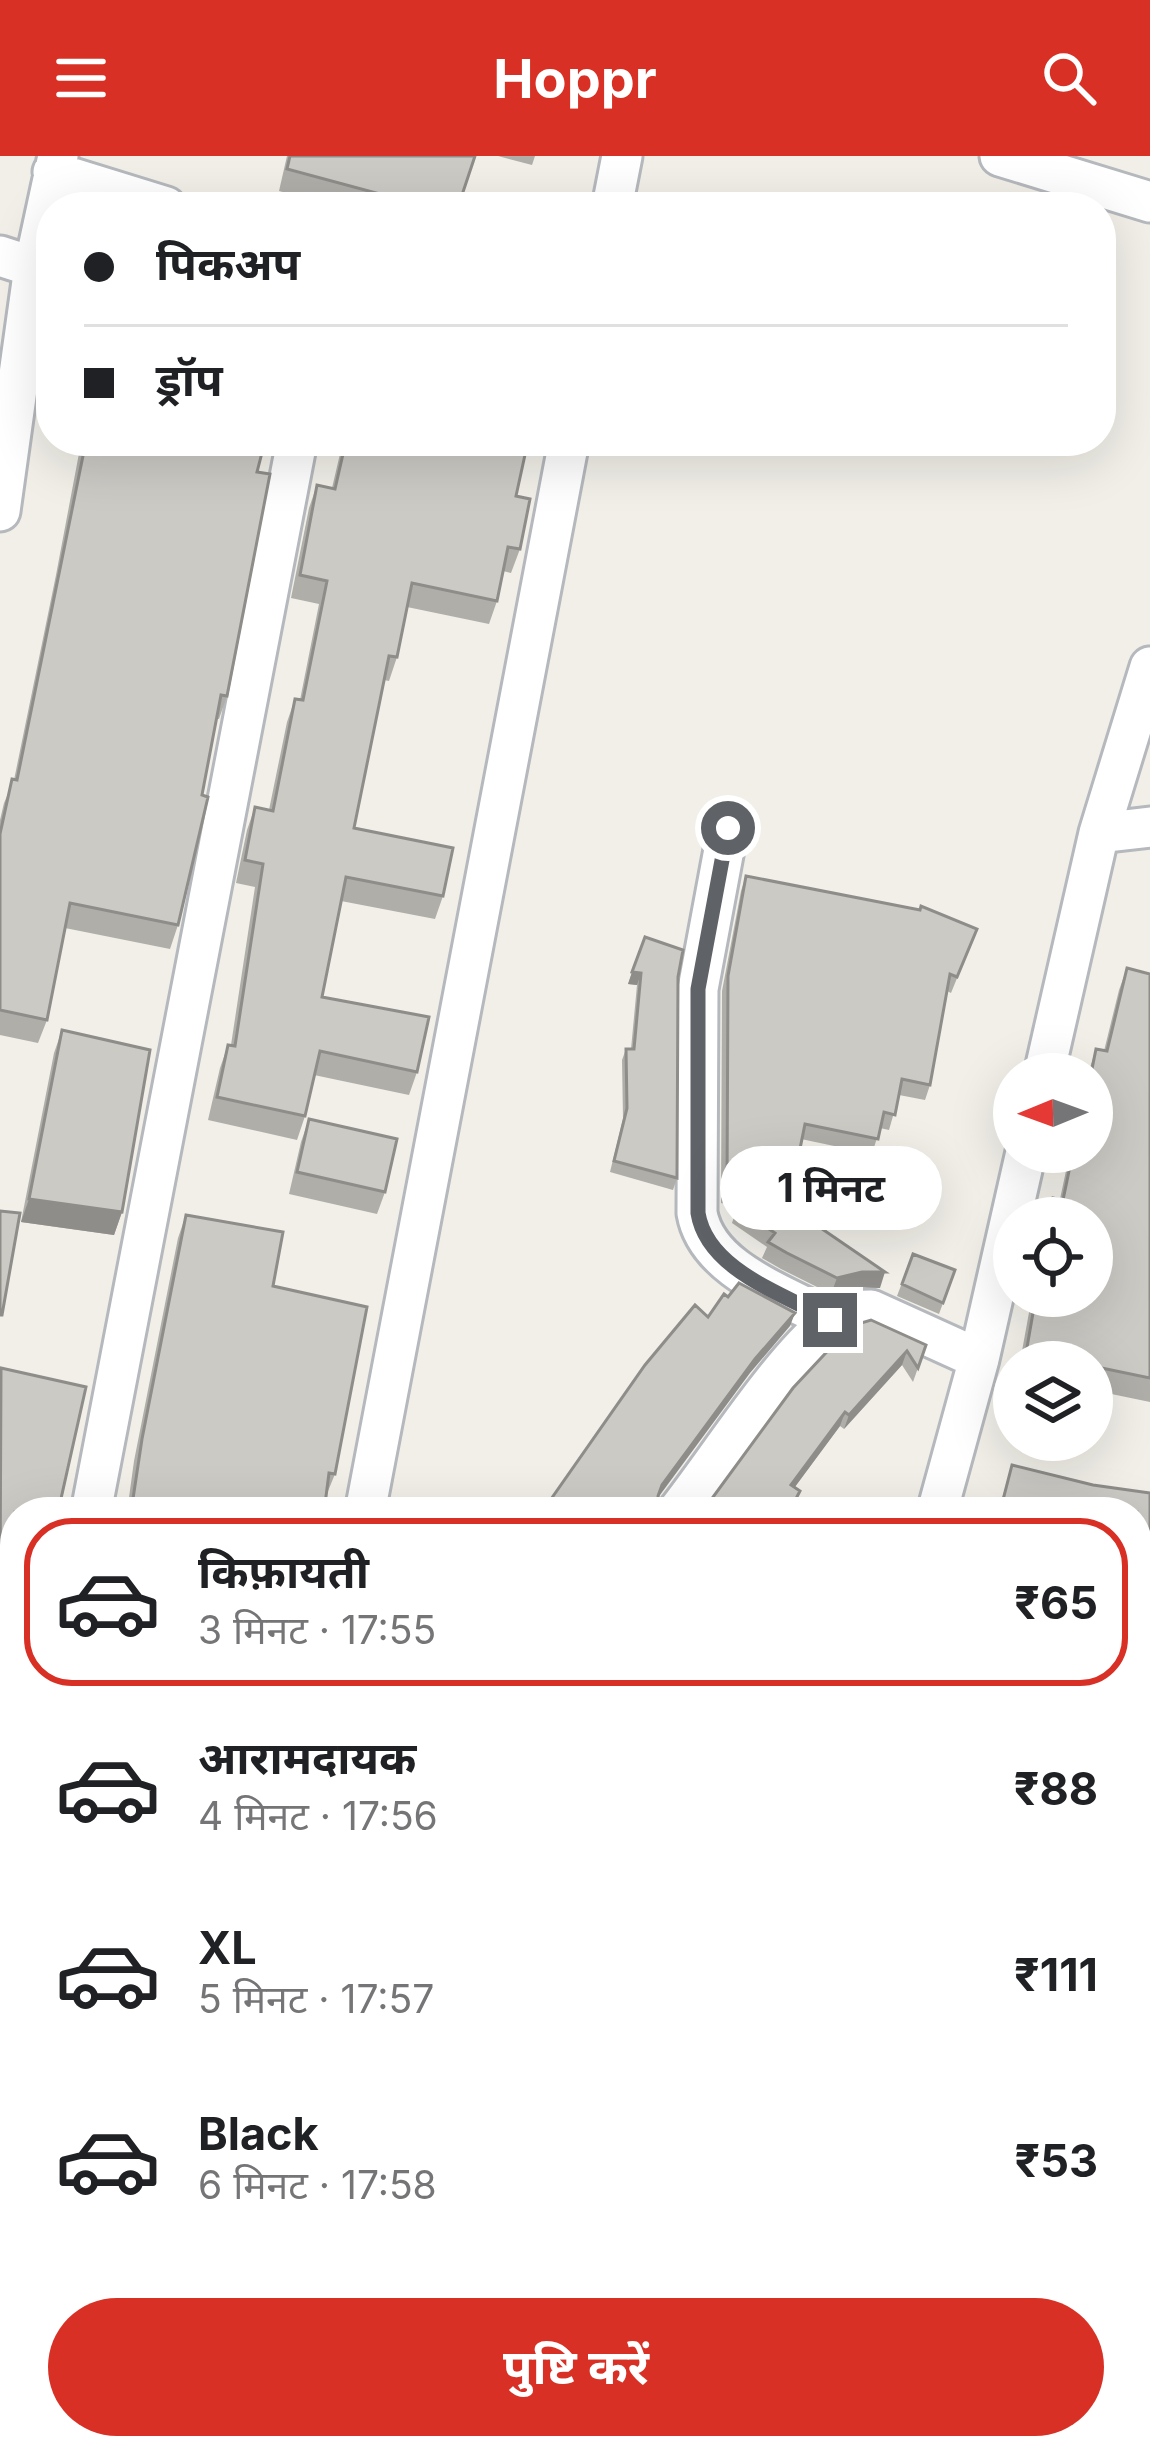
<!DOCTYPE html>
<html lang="hi">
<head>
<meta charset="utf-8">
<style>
	:root { --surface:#fff; --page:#f6f6f6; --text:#202124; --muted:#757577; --line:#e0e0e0; --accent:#d93025 }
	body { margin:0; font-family:Inter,"Noto Sans Devanagari",sans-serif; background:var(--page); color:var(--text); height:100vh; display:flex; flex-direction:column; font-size:45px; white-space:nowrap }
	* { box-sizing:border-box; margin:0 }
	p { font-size:39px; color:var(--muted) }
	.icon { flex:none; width:66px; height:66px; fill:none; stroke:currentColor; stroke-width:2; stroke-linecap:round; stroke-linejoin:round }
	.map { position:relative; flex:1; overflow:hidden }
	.side { position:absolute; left:0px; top:1341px; width:1152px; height:963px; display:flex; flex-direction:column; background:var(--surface); border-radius:48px 48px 0 0; box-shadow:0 12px 48px #0002 }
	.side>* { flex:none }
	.top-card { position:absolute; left:36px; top:36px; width:1080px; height:264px; border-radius:48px; box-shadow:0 12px 48px #0002; display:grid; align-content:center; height:264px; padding:0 48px; background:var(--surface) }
	.needle { width:78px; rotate:269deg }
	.fabs { position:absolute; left:993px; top:897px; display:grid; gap:24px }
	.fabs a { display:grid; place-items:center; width:120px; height:120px; border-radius:50%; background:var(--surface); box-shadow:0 12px 48px #0002; font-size:60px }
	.end { position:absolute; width:54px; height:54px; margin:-27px; border:15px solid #5f6368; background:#fff; box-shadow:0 0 0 6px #fff }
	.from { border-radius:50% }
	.bubble { position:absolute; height:84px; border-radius:42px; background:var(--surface); box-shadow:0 12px 48px #0002; font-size:39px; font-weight:700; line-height:84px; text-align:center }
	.top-card b { display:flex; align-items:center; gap:42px; height:114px; font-size:45px }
	.top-card b+b { border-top:3px solid var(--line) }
	.top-card i { width:30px; height:30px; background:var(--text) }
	ul { padding:21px 0 0; list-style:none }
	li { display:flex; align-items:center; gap:36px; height:168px; margin:0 24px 18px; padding:0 24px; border:6px solid transparent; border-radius:48px }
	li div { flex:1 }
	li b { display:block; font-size:45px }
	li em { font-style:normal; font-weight:700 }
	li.selected { border-color:var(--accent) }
	li>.icon { width:108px; height:108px; stroke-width:1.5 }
	.primary-button { display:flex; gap:24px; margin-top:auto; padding:24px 48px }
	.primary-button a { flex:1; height:138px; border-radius:72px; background:var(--accent); color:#fff; font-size:48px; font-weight:700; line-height:138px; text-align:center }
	header { display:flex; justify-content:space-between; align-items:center; height:156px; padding:0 48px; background:var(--accent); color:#fff; font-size:54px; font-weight:700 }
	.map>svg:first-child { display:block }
	.green { fill:#c5e8c5 }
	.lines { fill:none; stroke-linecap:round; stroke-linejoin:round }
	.street-casing { stroke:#b5b8bc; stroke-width:45 }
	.street { stroke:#fff; stroke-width:39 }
	.wall { fill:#afaea9 }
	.shaded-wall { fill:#8f8d8a }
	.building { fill:#cccac5; stroke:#8f8d8a; stroke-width:3 }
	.route { stroke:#5f6368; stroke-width:15 }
</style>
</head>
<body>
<header><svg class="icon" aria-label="menu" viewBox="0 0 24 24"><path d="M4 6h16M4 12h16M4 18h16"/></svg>Hoppr<svg class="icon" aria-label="search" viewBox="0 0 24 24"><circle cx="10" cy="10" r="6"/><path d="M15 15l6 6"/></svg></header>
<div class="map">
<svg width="1150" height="2302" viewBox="0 0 1150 2302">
	<rect width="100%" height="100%" fill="#f1efe8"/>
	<path class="green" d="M1150,2004v186l-13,-3v-125z
		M15,2154v135h153l-3,13h-165v-141z"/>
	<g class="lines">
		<defs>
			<path id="street" d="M1000,0l150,46
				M53,16l113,35
				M612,51l10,-51
				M0,100l34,11
				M0,355l34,-244 24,-111
				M728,672l-30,161 -1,224c10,57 86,81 133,107
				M1099,677l51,-6
				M1044,918l55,-241 51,-166
				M91,1356l206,-1071
				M365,1356l204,-1071
				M677,1356c44,-56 99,-145 151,-189 12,-10 28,-13 43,-13l108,49
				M937,1356l42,-153 47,-207
				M1137,1441l13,3
				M0,1588l15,-1
				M1137,1738l13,-62
				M0,1845l15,-11
				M0,2076h15
				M1137,2204l13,3
				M188,2302l2,-13
				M458,2302l3,-13
				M737,2302l3,-13
				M1017,2302l3,-13"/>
		</defs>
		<use href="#street" class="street-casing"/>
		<use href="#street" class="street"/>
	</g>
	<path class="wall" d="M287,0h188l-17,51h-121l-58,-16z
		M498,0h37l-3,9z
		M74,285h191l-8,31 -30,224 -8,23h-2l-39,206 -8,24 -105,-21 -18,92 -9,23 -38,-8v-215l4,-17 10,-23 42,-205 24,-127 -7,-1z
		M343,285h185l-12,55 4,53 -9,24 -8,-2 -6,30 -8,23 -82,-17 -10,50 -8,24 -5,-1 -30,148 89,68 -8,23 -94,-18 -19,96 95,75 -8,23 -95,-20 -9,41 -8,24 -89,-20 12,-52 8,-23h3l24,-158 -19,-4 11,-53 8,-23 14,3 18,-88 8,-23 5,1 19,-96 -28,-6 18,-90 8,-23 15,3z
		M746,720l231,53 -26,64 -4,-2 -17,94 -5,15 -26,-5 -10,35 -9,-2 -8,26 -71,-15 -15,79 94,70 -24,-1 -25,7 -50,-25 -19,-11 5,-11 -35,-24 5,-16 -16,-4 1,-212 19,-100z
		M645,781l33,40 -1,201 -4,12 -63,-18 13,-53 -1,-59 4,-11h5l6,-64 -9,-1z
		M1127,812l23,6v428l-58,-12v-28h-72l12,-66h60v-78h-46l7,-20 7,1 10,-47h22v-78h-4l8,-25 8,2 15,-61z
		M62,874l60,182 -8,23 -93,-13 33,-169z
		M309,963l76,73 -8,22 -88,-20 12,-52z
		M186,1059l87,71 62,188 -9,22 -2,16h-197l7,-51 44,-223z
		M913,1098l42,16 -16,44 -42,-18z
		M926,1189l-13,37 -11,-17 -58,64 -4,-3 -46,62 6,3 -9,21h-89l91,-124z
		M1012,1309l81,20 57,8v68l-13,-2v-47h-139z
		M0,1438l15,4v89l-15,-3z
		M1137,1528l11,42 -8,22 -3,-1z
		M0,1848l8,3 7,-3v157l-4,5 -11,-18z
		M329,2289h96l-5,13h-31l-60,-11z"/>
	<path class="shaded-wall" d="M632,816l9,1 -4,12 -9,-1z
		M29,1043l93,13 -8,23 -93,-13z
		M862,1116h23l-5,16 -24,-1 -25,7 6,-16z
		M795,1157l-5,13 -40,47 -93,126 5,-14 93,-126z
		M907,1195l-5,14 -58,64 5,-14z
		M845,1256l-5,14 -54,73 5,-14z
		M6,1398l9,1v23l-15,-2z
		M15,1743v12l-15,14v-12z"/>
	<path class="building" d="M290,0h185l-17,51h-54l2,-6 -119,-32z
		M122,43l39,8h-40z
		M86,285h179l-8,31 13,2 -43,222 -6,-1 -19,100 6,2 -30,128 -108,-22 -23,117 -47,-10v-176l12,-55 5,1z
		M346,285h182l-12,55 14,3 -10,50 -12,-2 -11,54 -85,-18 -15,74 -8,-1 -35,172 99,20 -10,48 -97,-19 -24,120 107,20 -12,55 -97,-21 -15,65 -88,-19 11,-52 7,1 28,-182 -18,-4 10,-53 18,4 22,-112 8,1 24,-119 -27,-6 17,-90 18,4z
		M746,720l174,34 1,-4 56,23 -20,48 -7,-3 -20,111 -28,-6 -7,36 -11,-3 -6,27 -73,-15 -19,94 7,-9 92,63h-23l-25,6 -50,-25 -19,-11 7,-9 -38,-26 10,-14 -20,-5 1,-212z
		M645,781l38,13 -5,27 -1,201 -63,-17 13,-53 -1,-59h8l7,-76 -9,-1z
		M1127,812l23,6v404l-58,-12v-4h-22l-44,-9 10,-57h56v-78h-42l3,-20 10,2 10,-48h19l-1,-78 5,-25 11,2z
		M62,874l88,20 -28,162 -93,-13z
		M309,963l88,20 -12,53 -88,-20z
		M0,1055l20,2 -18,102h-2z
		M186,1059l97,17 -10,54 94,21 -32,167 -6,-1 -5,39h-193l11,-73z
		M913,1098l42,16 -12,33 -41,-19z
		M739,1127l56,30 -40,46 -93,126 -4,11 3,12 4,4h-123l103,-147 50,-60 13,12 16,-23 4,3z
		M871,1164l55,25 -8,23 -11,-17 -58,64 -4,-3 -54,73 9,6 -11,21h-87l91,-124 58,-62z
		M1,1212l85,19 -28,125h-43v43l-9,-1 -6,36z
		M1012,1309l81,20 57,8v44l-13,-2v-23h-85l-49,-12z
		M0,1438l15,4v65l-15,-2z
		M1137,1528l13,2 -2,40 -11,-2z
		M0,1616l15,13v114l-15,14z
		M0,1848l8,3 7,-3v140l-15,-25z
		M230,2289h93l-3,13h-93z
		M496,2289h195l-3,13h-195z
		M820,2289h183l6,11 5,2h-197z
		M1047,2289h37l-3,13h-52l12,-4z"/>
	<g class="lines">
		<path class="route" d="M728,672l-30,161v224c9,57 86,81 132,107"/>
	</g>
</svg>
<div class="fabs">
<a><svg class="needle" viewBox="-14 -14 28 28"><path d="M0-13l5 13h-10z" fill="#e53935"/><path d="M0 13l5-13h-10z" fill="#757577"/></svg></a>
<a><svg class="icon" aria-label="locate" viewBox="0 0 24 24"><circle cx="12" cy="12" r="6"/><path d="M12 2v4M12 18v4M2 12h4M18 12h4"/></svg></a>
<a><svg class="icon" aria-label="layers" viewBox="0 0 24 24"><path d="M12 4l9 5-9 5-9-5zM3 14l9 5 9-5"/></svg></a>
</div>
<i class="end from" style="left:728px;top:672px"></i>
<i class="end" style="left:830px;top:1164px"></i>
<div class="bubble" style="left:720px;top:990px;width:222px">1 मिनट</div>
<div class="top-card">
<b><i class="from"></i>पिकअप</b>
<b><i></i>ड्रॉप</b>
</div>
<section class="side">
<ul>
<li class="selected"><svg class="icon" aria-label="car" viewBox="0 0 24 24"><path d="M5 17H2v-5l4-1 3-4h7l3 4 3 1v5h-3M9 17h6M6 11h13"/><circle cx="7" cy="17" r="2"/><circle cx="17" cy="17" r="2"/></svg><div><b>किफ़ायती</b><p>3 मिनट · 17:55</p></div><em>₹65</em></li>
<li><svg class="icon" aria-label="car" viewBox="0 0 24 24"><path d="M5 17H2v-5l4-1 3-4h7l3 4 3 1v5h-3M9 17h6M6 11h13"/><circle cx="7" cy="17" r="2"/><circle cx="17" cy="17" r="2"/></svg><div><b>आरामदायक</b><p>4 मिनट · 17:56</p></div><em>₹88</em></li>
<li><svg class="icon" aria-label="car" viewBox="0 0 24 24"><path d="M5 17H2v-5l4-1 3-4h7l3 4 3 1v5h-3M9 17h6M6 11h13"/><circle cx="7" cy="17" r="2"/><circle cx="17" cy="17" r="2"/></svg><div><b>XL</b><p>5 मिनट · 17:57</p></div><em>₹111</em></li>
<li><svg class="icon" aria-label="car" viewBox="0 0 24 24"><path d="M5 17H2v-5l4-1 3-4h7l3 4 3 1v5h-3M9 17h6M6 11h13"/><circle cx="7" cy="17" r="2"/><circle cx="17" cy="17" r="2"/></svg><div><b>Black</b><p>6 मिनट · 17:58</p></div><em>₹53</em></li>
</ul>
<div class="primary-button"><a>पुष्टि करें</a></div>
</section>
</div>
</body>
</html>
